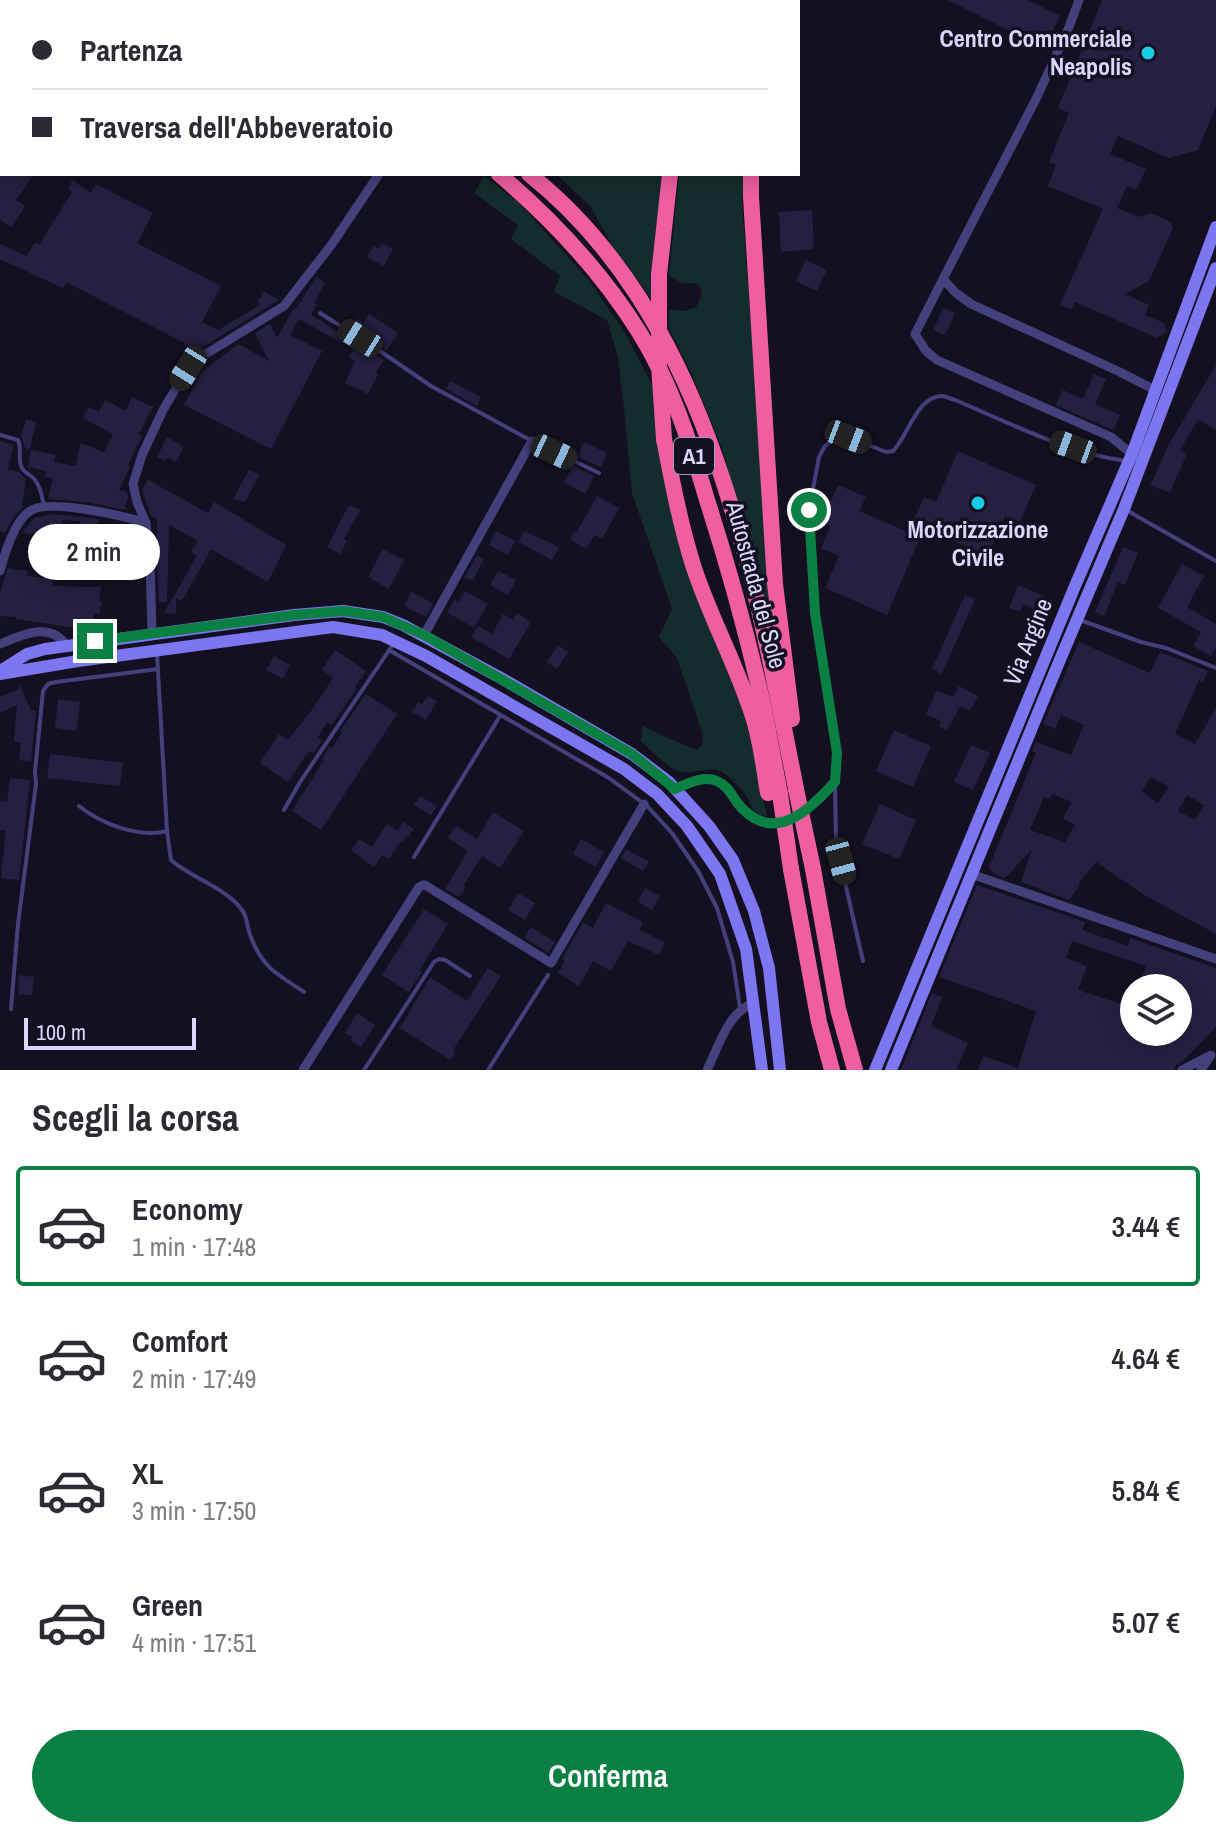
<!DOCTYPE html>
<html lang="it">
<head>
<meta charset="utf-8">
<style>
	:root { --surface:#fff; --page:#f7f7f7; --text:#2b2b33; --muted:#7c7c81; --line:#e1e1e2; --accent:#0b8043 }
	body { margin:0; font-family:"Archivo Narrow",sans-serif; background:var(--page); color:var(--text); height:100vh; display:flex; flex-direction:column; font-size:30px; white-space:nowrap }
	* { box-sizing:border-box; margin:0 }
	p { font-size:26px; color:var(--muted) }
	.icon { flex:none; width:44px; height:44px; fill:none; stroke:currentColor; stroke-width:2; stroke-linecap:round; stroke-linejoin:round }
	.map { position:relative; height:1070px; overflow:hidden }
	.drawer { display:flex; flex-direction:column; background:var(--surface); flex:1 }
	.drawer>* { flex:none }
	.guide { position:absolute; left:0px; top:0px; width:800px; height:176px; box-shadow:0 4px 20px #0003; display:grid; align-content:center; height:176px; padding:0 32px; background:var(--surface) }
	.fabs { position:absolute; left:1120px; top:974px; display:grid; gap:16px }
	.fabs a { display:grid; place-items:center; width:72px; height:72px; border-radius:50%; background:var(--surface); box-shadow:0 4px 20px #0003; font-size:40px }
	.scale { position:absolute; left:24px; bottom:20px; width:172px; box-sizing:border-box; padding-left:8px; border:4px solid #dbd6fb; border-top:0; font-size:22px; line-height:28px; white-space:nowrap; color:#dbd6fb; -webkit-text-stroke:6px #141022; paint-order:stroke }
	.end { position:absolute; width:36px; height:36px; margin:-18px; border:10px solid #0b8043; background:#fff; box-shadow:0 0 0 4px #fff }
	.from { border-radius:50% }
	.bubble { position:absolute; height:56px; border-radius:28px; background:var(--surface); box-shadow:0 4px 20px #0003; font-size:26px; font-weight:600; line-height:56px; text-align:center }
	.car { position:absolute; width:24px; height:48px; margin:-24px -12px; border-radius:10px; box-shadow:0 0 6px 2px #0007; background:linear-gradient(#222 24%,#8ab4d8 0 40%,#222 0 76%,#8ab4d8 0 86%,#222 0) }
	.guide b { display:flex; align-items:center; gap:28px; height:76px; font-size:30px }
	.guide b+b { border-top:2px solid var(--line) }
	.guide i { width:20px; height:20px; background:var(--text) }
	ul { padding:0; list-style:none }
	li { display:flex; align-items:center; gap:24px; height:120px; margin:0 16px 12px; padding:0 16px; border:4px solid transparent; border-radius:8px }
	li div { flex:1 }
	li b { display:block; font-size:30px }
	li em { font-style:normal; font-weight:600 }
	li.on { border-color:var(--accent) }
	li>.icon { width:72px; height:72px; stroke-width:1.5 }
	h2 { padding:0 32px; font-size:36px; line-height:96px }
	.primary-button { display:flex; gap:16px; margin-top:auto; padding:16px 32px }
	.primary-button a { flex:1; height:92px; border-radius:48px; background:var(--accent); color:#fff; font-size:32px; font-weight:600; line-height:92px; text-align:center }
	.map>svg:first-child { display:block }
	.green { fill:#142c2b }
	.building { fill:#261f41; fill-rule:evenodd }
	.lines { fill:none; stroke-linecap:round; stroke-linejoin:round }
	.lane { stroke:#44407c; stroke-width:4 }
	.street { stroke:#44407c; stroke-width:9 }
	.secondary { stroke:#7c77f1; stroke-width:12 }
	.highway { stroke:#ee5ea1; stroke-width:16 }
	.highway-bridge { stroke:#ee5ea1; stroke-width:16 }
	.route { stroke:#0b8043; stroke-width:10 }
	.poi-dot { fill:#18cde5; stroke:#141022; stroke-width:3 }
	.labels { text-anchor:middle; stroke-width:7; stroke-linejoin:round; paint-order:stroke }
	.shield { fill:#141022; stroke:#9f9bba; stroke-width:2 }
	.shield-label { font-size:22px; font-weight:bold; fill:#dbd6fb }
	.poi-label { font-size:24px; font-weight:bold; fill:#dbd6fb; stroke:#141022; text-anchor:end }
	.street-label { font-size:24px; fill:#dbd6fb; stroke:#141022 }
</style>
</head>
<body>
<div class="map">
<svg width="1216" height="1070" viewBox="0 0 1216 1070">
	<rect width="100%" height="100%" fill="#141022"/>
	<path class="green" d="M556,174h107l-7,55 -5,69 -39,-53 -22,-39z
		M679,174h65l-2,30 30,403 -2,3 -2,-1 -47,-163 -31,-76 -21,-42v-19l16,2 11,-4 5,-10 1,-8 -6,-6 -13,1 -14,-9z
		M484,176l34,26 70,77 36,52 31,59v14l72,257 22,71 18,84c-19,-2 -14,-14 -24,-25 -5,-6 -13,-13 -19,-18 -14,-9 -28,2 -43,-1 -11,-2 -32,-23 -40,-31l2,-15 25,12 29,12 6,-6 -1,-12 -25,-74 -18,-21 13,-28 -40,-116 -9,-94 -5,-42 -11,-37 -53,-28 6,-16 -49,-37 7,-14 -44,-32z"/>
	<path class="building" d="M948,0h80l32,16 -16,32z
		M1102,0h114v106l-18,44 -29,8 -51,-22 -8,18 36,15 -10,21 -9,-4 -10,22 22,9 12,-4 20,9 2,6 -24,53 -24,13 24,11 -4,10 19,8 3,9 -10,6 -82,-36 -4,8 -11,-5 43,-96 -55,-23 8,-21 -7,-3 20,-49 -11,-5z
		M0,174h34l-18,26 9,6 -13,21 -12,-7z
		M72,180l19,13 5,-9 57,29 -16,30 84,43 -19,36 16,8 42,-25 -2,-6 3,-2 2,-6 16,9 -81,50 -132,-68 -3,6 -63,-29v-15l26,12 9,-13 4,2 33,-53 -4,-2z
		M812,210l2,39 -33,3 -2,-40z
		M382,243l11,6 -9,17 -17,-9 6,-11 5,3z
		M806,260l21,10 -10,21 -21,-10z
		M316,277l9,5 -11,21 3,1 -6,11 73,45 -8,12 2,2 -10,20 -23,-11 10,-22 -6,-4 4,-8 -54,-30 -9,16 32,16 -51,98 -87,-44 17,-32 37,-29 31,17 -14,-28 15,-9 7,14 17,-30 2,1z
		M943,308l12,5 -10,22 -12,-5z
		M369,314l29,19 -11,17 -36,-23 6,-9 7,5z
		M1216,365v65l-18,-11 -18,31 7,4 -17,38 -20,-6 19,-42z
		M1094,374l12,5 -11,25 25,11 -7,15 -57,-25 7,-15 20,9z
		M450,381l31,16 -4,9 -31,-17z
		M132,397l21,10 -14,27 3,2 -14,29 2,2 -11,23 8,2 1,5 -3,13 -38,-8 -39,-3 5,-21 -8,-1 1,-6 -18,-4 3,-17 25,5 -2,7 22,4 4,-22 10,2 14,7 9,-19 -30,-16 6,-11 10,5 6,-12 21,11z
		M26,419l10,3 -6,27 -5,-1 -4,-12z
		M167,437l17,10 -8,15 -8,-5 -3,4 -8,-4z
		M0,441l14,4 -6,24 11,3 7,7 -4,27 1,1 -9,10 -9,16 -5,-2z
		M584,442l23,11 -6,14 -24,-10z
		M958,451l78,34 -16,37 -15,-6 -17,40 -64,-28 -37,87 -62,-27 14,-32 -18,-8 10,-22 -9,-4 16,-37 28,12 -7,14 49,21 16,-35 12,5z
		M573,466l21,10 -9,18 -21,-12z
		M249,470l10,5 -14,27 -12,-3z
		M148,480l60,33 6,-11 72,43 -18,37 -57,-33 -29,52 -6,-3v16l-12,-1 33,-57 -6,-5 7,-10 -29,-16 -2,77h-8l-3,-60h1v-23l-6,-3 -9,-26z
		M597,496l22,12 -17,31 -7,-4 -9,14 -16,-10 5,-8 2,1z
		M349,505l11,5 -16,29 3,2 -7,13 -13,-7z
		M53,514l46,5 -2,13 43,7 3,22 -57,-8 -2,17 -9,-2 5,-47 -17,-1 -3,17 -38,-4 12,-15z
		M496,531l19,10 -7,14 -19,-10z
		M524,531l35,16 -7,13 -34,-18z
		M1123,547l15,6 -13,32 -7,-3 -14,34 -9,-4z
		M383,549l21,11 -15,29 -21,-12z
		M477,555l7,4 -11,21 -9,-2z
		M1182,564l22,12 -17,31 29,17v23l-5,9 -18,-10 8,-14 -43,-24z
		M8,568l20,3 -1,5 26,3 -1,7 49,1 -2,14h3l-3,13 -4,-1 -4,11 -14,-2 -1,6 -60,-9v-2l-16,-1v-23z
		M498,571l18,9 -8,15 -18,-10z
		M1018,585l32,14 -6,14 -21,-9 -3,8 -11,-4z
		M465,591l23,13 -14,24 -27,-16 8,-13 4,3z
		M411,592l22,11 -7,14 -22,-11z
		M965,595l10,4 -33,75 -10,-5z
		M517,613l14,9 -22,37 -38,-22 7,-11 14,8 11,-20 10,6z
		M1079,642l71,31 10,-21 48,19 -5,11 -4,-2 -24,54 20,10 21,-36v226l-70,-38 -50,-34 -18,22 2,1 -11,15 -48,-18 11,-33 -27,29 -11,-4 -5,-7 47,-114 -4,-2 4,-9 35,13 13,-30 -23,-10 -6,14 -12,-5zM1150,777l19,10 -11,16 -16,-11zM1052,794l20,8 -9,16 12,7 -10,17 -35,-12 14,-33 5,2zM1187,795l17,10 -9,15 -17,-9z
		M558,645l10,7 -11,17 -10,-7z
		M335,650l31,21 -11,16 2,1 -25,37 -5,-3 -9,15 4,4 -9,12 -4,-2 -21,31 -28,-19 19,-29 9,6 23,-29 22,-33 -11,-8z
		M274,656l16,9 -7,14 -17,-9z
		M19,683l12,28h5l-5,51 -12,-2 2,-18h-7l3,-37 -17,8v-16l19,-8z
		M959,686l19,10 -8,15 -10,-5 -13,24 -8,-4 2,-5 -15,-7 11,-24 16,7z
		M366,694l31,20 -76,116 -29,-19 32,-51 -2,-1 8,-13 2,2 10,-16 -2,-1z
		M428,696l9,5 -11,19 -14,-8 6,-10 4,2z
		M58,699l22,3 -4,29 -21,-3z
		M894,730l37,16 -18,41 -37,-16z
		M971,745l19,8 -17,37 -19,-8z
		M50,754l73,9 -3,23 -73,-8z
		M10,778l20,2 -11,100 -18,-2 5,-48h-6v-29l7,1z
		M420,796l17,10 -6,9 -17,-10z
		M880,804l36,16 -17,39 -37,-15z
		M493,812l31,19 -24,37 -18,-12 -19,30 3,1 -7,10 -14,-8 23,-38 -20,-13 8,-12 21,13z
		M403,822l11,7 -5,7 -2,-1 -5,8 -2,-1 -11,17 -7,-4 -8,12 -23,-17 8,-11 13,8 15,-23 11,7z
		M581,839l23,13 -8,15 -23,-13z
		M626,849l23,13 -6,9 -22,-13z
		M977,885l108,37 -3,8 46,16 2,-8 86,30v59l-32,33 -8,5 -2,5h-196l5,-14 35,12 18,-57 -97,-34zM1072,941l74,25 -8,22h40v44h-44v-24l-56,-18 9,-24 -21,-8z
		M645,888l15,8 -8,14 -14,-8z
		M518,893l17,10 -10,17 -17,-10z
		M606,903l37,19 -4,8 26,12 -6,13 -31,-14 -17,30 -18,-10 -14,25 -21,-13 7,-12 -3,-2 21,-37 10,6z
		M424,909l24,15 -29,47 3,1 -13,20 -27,-17z
		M531,927l24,15 -7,11 -24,-16z
		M488,968l13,8 -48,74 2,2 -5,8 -50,-32 30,-51 37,24z
		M19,975l15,2 -2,18 -14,-1z
		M932,993l10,4 -11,29 37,17 -12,27h-55z
		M357,1013l18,12 -14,22 -11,-7 2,-3 -7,-4z"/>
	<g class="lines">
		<path class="lane" d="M0,126l2,1
			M320,313l60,38 51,35 101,55 67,32
			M0,435l18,5c4,9 0,17 3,26 2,7 10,8 14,14 6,7 7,17 9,26
			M1126,510l90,51
			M1080,620l61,22 25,6 50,20
			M389,650l220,128 38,28 25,27 26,38 19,37 16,54 7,46
			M157,653l10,178 4,29c18,16 45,24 63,41 17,16 10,21 18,39 12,29 27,35 52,52
			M79,806c22,18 60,32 88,25
			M284,810l16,-28 94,-139
			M414,857l86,-141
			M863,961l-27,-118 -1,-61 2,-29 -22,-140 -6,-103 10,-53 6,-11 10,-8 13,-1 38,15 7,-1c15,-15 24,-55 49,-55 4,0 8,3 13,4 55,23 112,53 171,61
			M11,1009l7,-85 18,-140 -1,-12 8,-81 5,-7 8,-2 102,-13
			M364,1070l70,-108 5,-3 6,1 25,16
			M488,1070l60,-95"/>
		<path class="street" d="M1079,0l-10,27 -32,70 -94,182 13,14 15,11 149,68 35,18
			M0,95h2
			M943,279l-28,55 11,17 11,9 174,77 21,17
			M0,571c4,-16 15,-51 30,-60 18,-13 94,5 116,12
			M152,634l-2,-75 -4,-36 -9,-21 -4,-18 9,-29 21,-45 25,-42 13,-11 83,-51 48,-62 47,-70
			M424,635l108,-194
			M0,644c22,-9 50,-23 66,1
			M675,789c12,-5 28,-14 42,-8 13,6 15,18 24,27 35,36 68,0 94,-26
			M971,874l245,85
			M303,1070l116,-183 4,-2h2l126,78 93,-159
			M707,1070c12,-24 20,-56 46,-67
			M1182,1070l29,-15 -10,15"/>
		<path class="secondary" d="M35,2l2,-2
			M0,671l27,-17 18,-5 249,-34 49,-4 40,6 20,8 98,53 131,76 37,28 40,44 24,34 21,51 15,57 11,102
			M0,674l78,-13 255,-34 49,8 44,21 198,113 33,25 30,32 33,48 26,75 16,121
			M875,1070l200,-484 57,-132 84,-227
			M891,1070l168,-408 65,-153 92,-241"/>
		<path class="highway" d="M208,2l18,-2
			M304,2l33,-2
			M591,2l6,-2
			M708,2v-2
			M777,2l1,-2
			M0,8h2
			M0,33h2
			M0,48h2
			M0,79h2
			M499,174c54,46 102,97 140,158 32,51 51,110 68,168 20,62 37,124 52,187 8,35 14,71 21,107
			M529,174c180,143 225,401 267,615
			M751,174v23l24,387 17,135
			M659,275l11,-101
			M664,439c8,42 16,84 29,126 17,53 45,102 61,155 7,23 10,49 14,73
			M791,869l28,153 13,48
			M813,869l25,140 17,61"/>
		<path class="highway-bridge" d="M659,275v90l5,74
			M796,789l17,80
			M780,794l11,75"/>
	</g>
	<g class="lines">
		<path class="route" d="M95,641l199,-26 49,-4 40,6 41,18 208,119 43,35c12,-5 28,-14 42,-8 13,6 16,18 25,27 34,36 68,1 93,-26l2,-29 -22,-140 -6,-103"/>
	</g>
	<g class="poi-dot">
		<circle cx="1148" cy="53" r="8"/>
		<circle cx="978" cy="503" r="8"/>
	</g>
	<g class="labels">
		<rect class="shield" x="674" y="438" width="40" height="36" rx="6"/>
		<g class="shield-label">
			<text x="694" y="464">A1</text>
		</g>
		<g class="poi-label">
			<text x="1132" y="47">Centro Commerciale<tspan x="1132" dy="28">Neapolis</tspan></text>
			<text x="978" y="538" text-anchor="middle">Motorizzazione<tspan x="978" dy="28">Civile</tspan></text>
		</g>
		<g class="street-label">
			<text transform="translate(756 585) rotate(75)" y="8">Autostrada del Sole</text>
			<text transform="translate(1028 642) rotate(-68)" y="8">Via Argine</text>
		</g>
	</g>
</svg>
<div class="fabs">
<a><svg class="icon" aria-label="layers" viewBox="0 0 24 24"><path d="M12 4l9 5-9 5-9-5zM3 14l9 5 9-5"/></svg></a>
</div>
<div class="scale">100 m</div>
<i class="end from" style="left:809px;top:510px"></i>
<i class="end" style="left:95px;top:641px"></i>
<div class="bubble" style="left:28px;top:524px;width:132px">2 min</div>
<i class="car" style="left:360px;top:338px;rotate:302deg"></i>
<i class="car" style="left:188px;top:368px;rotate:212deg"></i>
<i class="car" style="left:848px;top:437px;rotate:111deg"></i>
<i class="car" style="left:1073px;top:447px;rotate:290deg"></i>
<i class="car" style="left:554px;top:452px;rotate:115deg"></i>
<i class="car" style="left:841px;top:861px;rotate:165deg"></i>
<div class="guide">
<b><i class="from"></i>Partenza</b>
<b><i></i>Traversa dell'Abbeveratoio</b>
</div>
</div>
<section class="drawer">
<h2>Scegli la corsa</h2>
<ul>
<li class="on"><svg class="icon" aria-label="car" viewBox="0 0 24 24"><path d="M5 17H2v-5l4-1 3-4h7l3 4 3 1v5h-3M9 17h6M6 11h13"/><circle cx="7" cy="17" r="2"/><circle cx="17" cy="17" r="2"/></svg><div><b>Economy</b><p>1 min · 17:48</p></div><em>3.44 €</em></li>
<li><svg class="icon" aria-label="car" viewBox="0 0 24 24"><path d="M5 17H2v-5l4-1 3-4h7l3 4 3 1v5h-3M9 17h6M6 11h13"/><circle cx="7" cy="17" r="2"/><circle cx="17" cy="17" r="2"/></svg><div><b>Comfort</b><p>2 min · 17:49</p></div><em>4.64 €</em></li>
<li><svg class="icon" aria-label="car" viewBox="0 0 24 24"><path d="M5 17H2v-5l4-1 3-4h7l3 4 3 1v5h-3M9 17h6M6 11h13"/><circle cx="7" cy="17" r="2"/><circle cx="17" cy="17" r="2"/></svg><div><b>XL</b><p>3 min · 17:50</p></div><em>5.84 €</em></li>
<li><svg class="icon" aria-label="car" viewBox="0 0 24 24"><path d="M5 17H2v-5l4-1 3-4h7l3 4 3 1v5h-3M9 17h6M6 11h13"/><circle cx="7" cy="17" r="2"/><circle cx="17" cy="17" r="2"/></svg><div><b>Green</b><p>4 min · 17:51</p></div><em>5.07 €</em></li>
</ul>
<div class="primary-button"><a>Conferma</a></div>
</section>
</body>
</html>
